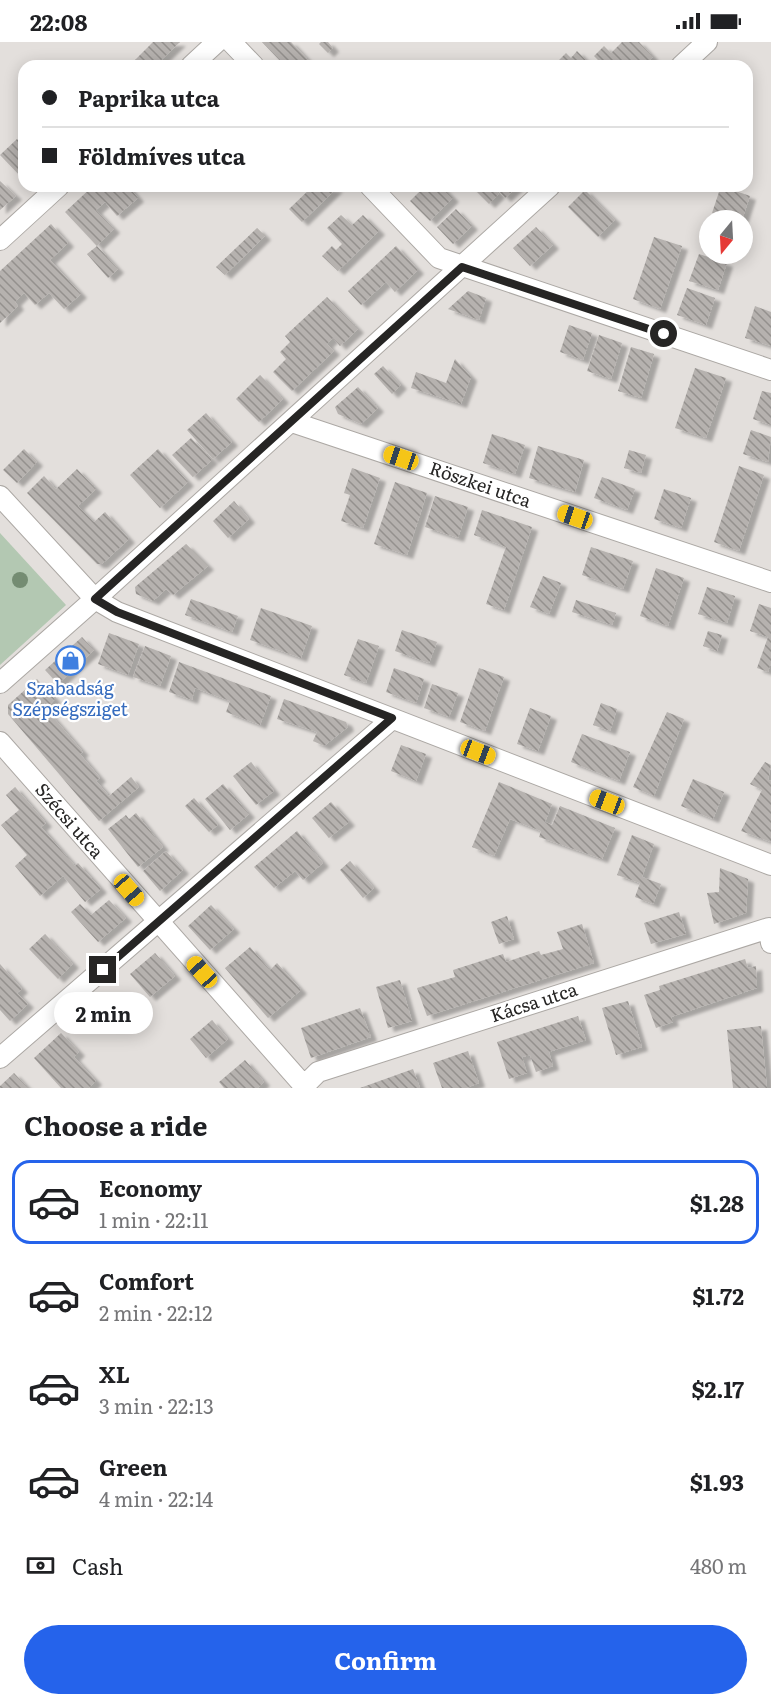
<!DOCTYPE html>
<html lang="en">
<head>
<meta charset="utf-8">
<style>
	:root { --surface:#fff; --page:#f6f6f6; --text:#202124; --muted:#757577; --line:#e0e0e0; --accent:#2563eb }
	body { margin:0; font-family:Literata,serif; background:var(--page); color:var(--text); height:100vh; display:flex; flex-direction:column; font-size:22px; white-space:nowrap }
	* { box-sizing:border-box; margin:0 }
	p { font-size:20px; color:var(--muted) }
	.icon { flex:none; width:33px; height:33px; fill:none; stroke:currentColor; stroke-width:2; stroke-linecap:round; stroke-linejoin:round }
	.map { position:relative; height:1046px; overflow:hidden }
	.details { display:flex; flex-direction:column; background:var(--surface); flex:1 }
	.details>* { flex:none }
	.top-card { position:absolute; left:18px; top:18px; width:735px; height:132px; border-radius:18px; box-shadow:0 3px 15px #0003; display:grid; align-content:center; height:132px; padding:0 24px; background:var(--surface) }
	.needle { width:39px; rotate:198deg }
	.controls { position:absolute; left:699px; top:168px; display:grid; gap:12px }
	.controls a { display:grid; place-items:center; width:54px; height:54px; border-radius:50%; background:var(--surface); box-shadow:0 3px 15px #0003; font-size:30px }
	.end { position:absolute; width:27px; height:27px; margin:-14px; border:8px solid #262524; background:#fff; box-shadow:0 0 0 3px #fff }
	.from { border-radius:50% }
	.bubble { position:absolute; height:42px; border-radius:21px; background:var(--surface); box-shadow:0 3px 15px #0003; font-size:20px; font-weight:700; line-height:42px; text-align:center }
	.car { position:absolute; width:18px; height:36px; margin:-18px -9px; border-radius:8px; box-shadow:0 0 4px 2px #0007; background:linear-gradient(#f5c518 24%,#345 0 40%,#f5c518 0 76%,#345 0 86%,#f5c518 0) }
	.top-card b { display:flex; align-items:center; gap:21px; height:57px; font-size:22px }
	.top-card b+b { border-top:2px solid var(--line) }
	.top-card i { width:15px; height:15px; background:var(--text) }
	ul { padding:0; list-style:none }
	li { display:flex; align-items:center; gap:18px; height:84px; margin:0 12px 9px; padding:0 12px; border:3px solid transparent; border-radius:18px }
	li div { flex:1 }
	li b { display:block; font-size:22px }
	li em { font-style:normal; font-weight:700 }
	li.active { border-color:var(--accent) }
	li>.icon { width:54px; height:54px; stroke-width:1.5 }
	h2 { padding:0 24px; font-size:27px; line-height:72px }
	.pay { display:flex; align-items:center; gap:15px; height:66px; padding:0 24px; font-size:22px }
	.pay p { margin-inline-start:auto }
	.primary-button { display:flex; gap:12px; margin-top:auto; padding:12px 24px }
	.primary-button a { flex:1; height:69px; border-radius:36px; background:var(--accent); color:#fff; font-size:24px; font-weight:700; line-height:69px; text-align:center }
	.status { display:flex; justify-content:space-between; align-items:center; height:42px; padding:0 30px; background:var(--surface); direction:ltr }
	.status svg { height:16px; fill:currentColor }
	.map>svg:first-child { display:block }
	.green { fill:#b3c8b2 }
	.building { fill:url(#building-back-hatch); filter:url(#shadow) }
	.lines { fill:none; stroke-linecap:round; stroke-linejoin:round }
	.minor-casing { stroke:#aca8a4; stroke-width:22 }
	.minor { stroke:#fff; stroke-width:20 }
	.tree { fill:#748c72 }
	.route { stroke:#262524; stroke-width:8 }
	.labels { text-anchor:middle; stroke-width:4.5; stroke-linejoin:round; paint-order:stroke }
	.street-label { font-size:18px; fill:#262524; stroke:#fff }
	.shop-label { font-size:18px; fill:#366cbe; stroke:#fff }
</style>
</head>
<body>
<div class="status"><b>22:08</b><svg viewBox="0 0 49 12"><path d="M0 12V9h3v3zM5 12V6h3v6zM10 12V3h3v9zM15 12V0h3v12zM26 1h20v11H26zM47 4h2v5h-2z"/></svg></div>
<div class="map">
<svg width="771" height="1046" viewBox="0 0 771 1046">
	<defs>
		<pattern id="building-back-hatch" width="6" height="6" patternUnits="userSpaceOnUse" patternTransform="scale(1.5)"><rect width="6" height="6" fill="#b6b2af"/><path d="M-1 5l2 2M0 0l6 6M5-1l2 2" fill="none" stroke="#94918e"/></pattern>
		<filter id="shadow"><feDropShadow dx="6" dy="4" stdDeviation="1.5" flood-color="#0004"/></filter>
	</defs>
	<rect width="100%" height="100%" fill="#e3dfdc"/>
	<path class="green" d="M0,491l66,72 -66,60z"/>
	<path class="building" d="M153,0h27l-25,24h-16l-5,-5z
		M262,0h29l19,20 -5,4h-20z
		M321,0h7l5,6 -5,5 -9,-9z
		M622,0h17l14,15 -10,9h-39l-10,-10 10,-10 7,7z
		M577,9l10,10 -4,5h-30l13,-13 5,5z
		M17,97l7,7v34l-24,-25z
		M0,139l16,15 -16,14z
		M93,144h35l10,12 -21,18 -12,-14 -9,8 18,19 -17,17 -32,-34z
		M313,144l24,2 -35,34 -13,-13z
		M425,144h16l12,12 -23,23 -20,-20z
		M471,144h21l7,8 -10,10z
		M494,144h24l-13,12z
		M721,144l29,10 -8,24 -30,-7z
		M585,148l30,30 -17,17 -30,-30z
		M456,167l16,17 -19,18 -16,-17z
		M341,173l11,10 11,-10 16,16 -41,40 -16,-15 10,-10 4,4 6,-6 -15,-16z
		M710,180v28l-9,-3z
		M51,182l17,19 -18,17 31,34 -17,15 -15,-16 -14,12 -11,-12 -9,9 3,4 -18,17v-52z
		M536,185l17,18 -23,21 -17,-18z
		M257,186l8,8 -40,39 -9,-8z
		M654,195l28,9 -22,63 -27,-10z
		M97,204l21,23 -10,9 -21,-24z
		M396,204l22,24 -23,22 -9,-10 -25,23 -13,-14z
		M699,212l28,9 -9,27 -29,-9z
		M687,246l28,10 -9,27 -29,-10z
		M468,249l18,7 -7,22 -31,-11z
		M327,255l31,32 -18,17 -7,-8 -6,6 7,7 -42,40 -19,-19 13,-13 -6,-7 10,-10 -5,-6z
		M755,264l16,6v34l-26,-8z
		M569,283l23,8 -9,27 -23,-8z
		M599,293l23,8 -11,36 -24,-8z
		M631,305l23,7 -13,44 -23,-7z
		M455,317l16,18 -10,27 -50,-16 5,-16 30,11z
		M383,324l18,19 -9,9 -18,-20z
		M695,326l31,10 -20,60 -31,-10z
		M260,333l23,24 -24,23 -23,-23z
		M358,345l20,21 -17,16 -23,-10 -3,-7z
		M762,349l9,2v32l-18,-6z
		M206,371l26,29 -19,17 -26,-29z
		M751,388l20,7 -3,25 -25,-8z
		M492,392l33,11 -10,29 -32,-11z
		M191,396l21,22 -19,17 -21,-22z
		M538,404l46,14 -9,32 -46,-14z
		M24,407l13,13 -20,21 -14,-13z
		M158,407l30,33 -28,26 -30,-33z
		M629,408l17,5 -5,18 -17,-5z
		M739,424l25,9 -25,76 -25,-9z
		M352,426l28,10 -17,50 -22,-7 9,-26 -6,-2z
		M77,427l19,20 -18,17 16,16 11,-10 24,27 -27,25h-5l-70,-71 17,-17 12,13z
		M602,435l33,12 -8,21 -33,-12z
		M395,440l32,11 -20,62 -33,-11z
		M664,447l27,9 -10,30 -27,-9z
		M435,454l33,11 -10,31 -33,-11z
		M234,459l15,18 -21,19 -15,-17z
		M482,468l50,17 -28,83 -18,-6 20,-57 -32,-12z
		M186,502l22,22 -35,29 -7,-6 -13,12 -17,-7 -1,-7z
		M591,505l42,14 -10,28 -41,-14z
		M656,526l28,10 -16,48 -28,-10z
		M543,534l18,7 -12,31 -19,-7z
		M707,545l28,9 -8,27 -29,-9z
		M191,557l47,17 -6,16 -47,-17z
		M576,558l40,13 -4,12 -40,-13z
		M759,562l12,4v55l-3,9 -11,-4 11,-31 -18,-6z
		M261,566l51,18 -11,32 -51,-18z
		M402,588l35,12 -8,21 -34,-12z
		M708,589l14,4 -5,16 -14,-5z
		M109,591l30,11 -11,31 -30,-11z
		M82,595l12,13 -36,34 -13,-14z
		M358,597l21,7 -13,37 -22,-8z
		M145,604l26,10 -11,30 -27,-9z
		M179,620l92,34 -11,29 -34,-13 4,-11 -35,-13 -3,12 -23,-8z
		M394,626l30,11 -8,24 -30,-11z
		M479,626l25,9 -19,54 -25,-9z
		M37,637l18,20 -9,10 37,43 -3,2 20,24 -4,3 13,15 22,-19 8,10 -40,34 -91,-107v-9z
		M432,642l26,9 -9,24 -25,-9z
		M284,657l62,23 2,5 -24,19 -11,-5 4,-9 -40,-13z
		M601,661l16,6 -7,22 -17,-6z
		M530,666l21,8 -13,35 -21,-7z
		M667,670l17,7 -30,77 -21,-9z
		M582,692l48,18 -11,29 -48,-19z
		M401,703l25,9 -10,27 -25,-10z
		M251,720l23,29 -18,14 -23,-29z
		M765,720l6,3 -3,15 3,1v61l-30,-11 21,-41 -12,-6z
		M693,737l31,13 -11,27 -32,-13z
		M499,740l53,22 -7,18 7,3 8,-19 55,22 -13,31 -63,-22 2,-6 -31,-12 -16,37 -22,-9z
		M223,742l26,30 -19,16 -25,-31z
		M15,745l31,36 -5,4 34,39 3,-3 23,26 -16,13 -22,-26 -23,20 -25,-30 12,-11 -26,-30 18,-15 -13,-15z
		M194,756l24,27 -9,7 -24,-26z
		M331,760l18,20 -20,16 -17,-20z
		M136,771l27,34 -25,20 -30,-38 18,-14 3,4z
		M297,789l26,32 -20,17 -8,-9 -21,17 -20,-21z
		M632,793l22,9 -12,33 19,7 -8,20 -18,-7 5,-14 -23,-8z
		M166,809l17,19 -23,21 -17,-20z
		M350,819l24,27 -11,10 -23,-28z
		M720,826l28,11 -2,34 -32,11 -7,-31 12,-1z
		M109,858l17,18 -28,24 -27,-30 9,-8 11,11z
		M211,863l23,24 -24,21 -22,-24z
		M679,870l7,22 -35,10 -7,-21z
		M507,874l7,23 -15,5 -8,-22z
		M582,882l12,39 -167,53 -10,-28 38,-11 -2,-7 50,-16 3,8 33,-11 2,4 22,-6 -6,-17z
		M45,892l28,30 -15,15 -29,-30z
		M250,905l20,23 7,-7 24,27 -33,28 -43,-50z
		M155,911l20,23 -25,21 -20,-23z
		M745,917l3,9 8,-2 1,22 -86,29 2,5 -17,6 -12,-33 16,-5 -1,-4z
		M0,922l22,25 -5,4 11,11 -18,17 -10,-11z
		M400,938l12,41 -24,7 -12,-41z
		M107,951l19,23 -14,12 -19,-23z
		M628,959l14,46 -26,8 -14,-47z
		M360,966l11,29 -60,21 -10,-30z
		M578,974l8,24 -37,12 4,14 -17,6 -6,-17 -8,2 5,16 -18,6 -12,-37z
		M212,978l16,19 -22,19 -16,-19z
		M761,984l6,62h-34l-6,-58z
		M61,991l18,19 -5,5 22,24 -7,7h-28l-27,-30z
		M468,1009l11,32 -13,5h-24l-9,-25z
		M245,1018l19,22 -6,6h-34l-5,-6z
		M413,1027l7,19h-60z
		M14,1031l14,15h-28v-2z"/>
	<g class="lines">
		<defs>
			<path id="minor" d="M231,0l23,24
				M191,24l26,-24
				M681,24l26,-24
				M370,144l69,72 332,112
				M550,144l-455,413 22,13 654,253
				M0,198l59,-54
				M292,380l479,160
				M0,454l95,103 -95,84
				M0,700l306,346
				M0,1016l392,-339
				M304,1044l14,-14 451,-144 2,15"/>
		</defs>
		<use href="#minor" class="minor-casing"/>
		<use href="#minor" class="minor"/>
	</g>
	<circle class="tree" cx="20" cy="538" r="8"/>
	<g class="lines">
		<path class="route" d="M103,928l289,-252 -275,-106 -22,-13 367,-332 202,67"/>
	</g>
	<defs>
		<symbol id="shop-ring" viewBox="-11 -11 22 22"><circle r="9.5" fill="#fff" stroke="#3f7fe0" stroke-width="1.5"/><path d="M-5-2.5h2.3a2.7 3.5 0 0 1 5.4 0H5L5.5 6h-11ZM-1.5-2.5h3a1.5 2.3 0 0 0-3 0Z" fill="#3f7fe0"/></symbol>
	</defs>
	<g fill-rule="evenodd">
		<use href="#shop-ring" x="54" y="602" width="33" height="33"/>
	</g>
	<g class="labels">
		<g class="street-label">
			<text transform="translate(480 443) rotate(19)" y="6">Röszkei utca</text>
			<text transform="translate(69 779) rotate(49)" y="6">Szécsi utca</text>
			<text transform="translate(534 961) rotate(-18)" y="6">Kácsa utca</text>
		</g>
		<g class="shop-label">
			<text x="70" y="653">Szabadság<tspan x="70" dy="21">Szépségsziget</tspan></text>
		</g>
	</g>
</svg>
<div class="controls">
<a><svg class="needle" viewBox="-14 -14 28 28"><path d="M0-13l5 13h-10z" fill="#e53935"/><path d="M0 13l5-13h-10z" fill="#757577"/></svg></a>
</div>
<i class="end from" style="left:664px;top:292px"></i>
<i class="end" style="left:103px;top:928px"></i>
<div class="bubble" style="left:54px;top:950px;width:99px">2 min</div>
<i class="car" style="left:401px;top:416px;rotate:289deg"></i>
<i class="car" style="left:575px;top:475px;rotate:289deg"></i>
<i class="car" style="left:478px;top:710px;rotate:111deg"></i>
<i class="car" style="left:607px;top:760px;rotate:291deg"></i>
<i class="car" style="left:129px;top:848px;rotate:139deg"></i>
<i class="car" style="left:202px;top:930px;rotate:318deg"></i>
<div class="top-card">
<b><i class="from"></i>Paprika utca</b>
<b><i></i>Földmíves utca</b>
</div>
</div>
<section class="details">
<h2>Choose a ride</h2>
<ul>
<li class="active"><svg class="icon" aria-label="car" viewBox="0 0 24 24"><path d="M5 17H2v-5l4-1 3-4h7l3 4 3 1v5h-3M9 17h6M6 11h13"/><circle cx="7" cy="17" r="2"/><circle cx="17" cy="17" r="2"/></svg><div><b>Economy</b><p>1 min · 22:11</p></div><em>$1.28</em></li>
<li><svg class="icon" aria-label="car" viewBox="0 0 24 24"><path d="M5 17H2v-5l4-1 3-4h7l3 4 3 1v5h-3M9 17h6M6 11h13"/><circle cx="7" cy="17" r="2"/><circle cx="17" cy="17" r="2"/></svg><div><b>Comfort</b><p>2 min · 22:12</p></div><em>$1.72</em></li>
<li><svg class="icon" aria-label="car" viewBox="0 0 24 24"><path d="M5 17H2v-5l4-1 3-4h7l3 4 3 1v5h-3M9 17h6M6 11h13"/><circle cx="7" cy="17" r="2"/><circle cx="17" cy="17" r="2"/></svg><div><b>XL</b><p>3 min · 22:13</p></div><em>$2.17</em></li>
<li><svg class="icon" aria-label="car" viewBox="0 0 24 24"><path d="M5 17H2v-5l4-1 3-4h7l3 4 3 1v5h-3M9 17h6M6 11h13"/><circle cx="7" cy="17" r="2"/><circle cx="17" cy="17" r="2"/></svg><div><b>Green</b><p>4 min · 22:14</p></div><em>$1.93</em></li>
</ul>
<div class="pay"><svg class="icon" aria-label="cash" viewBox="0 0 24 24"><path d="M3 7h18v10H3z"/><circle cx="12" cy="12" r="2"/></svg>Cash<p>480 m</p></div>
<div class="primary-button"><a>Confirm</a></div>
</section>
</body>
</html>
